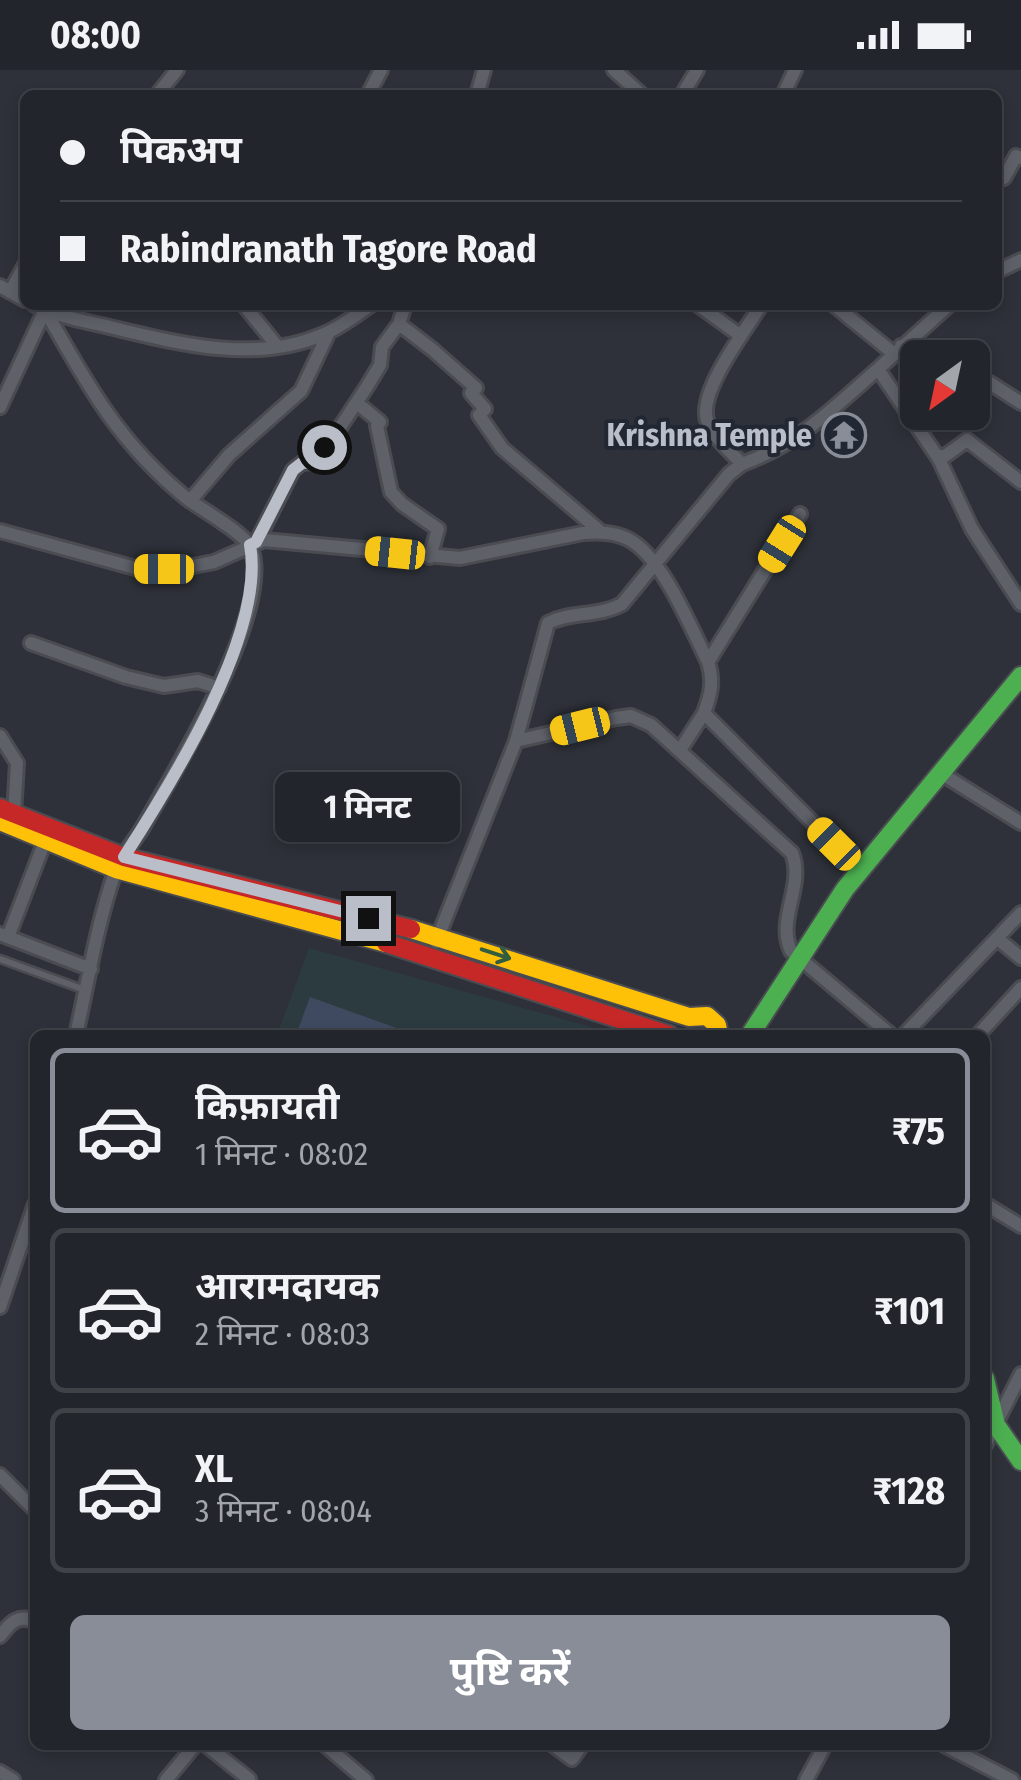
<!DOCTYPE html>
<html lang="hi">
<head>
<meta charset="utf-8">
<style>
	:root { --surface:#22252b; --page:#2e3137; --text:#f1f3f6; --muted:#a2a5a9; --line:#3f4247; --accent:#888d97 }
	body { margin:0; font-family:"Fira Sans Condensed","Noto Sans Devanagari",sans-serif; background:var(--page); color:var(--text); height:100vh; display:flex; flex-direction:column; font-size:38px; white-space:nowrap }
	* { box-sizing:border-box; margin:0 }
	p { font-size:32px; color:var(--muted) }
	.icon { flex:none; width:55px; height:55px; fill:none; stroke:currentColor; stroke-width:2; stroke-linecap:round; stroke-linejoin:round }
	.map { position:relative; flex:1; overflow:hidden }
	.panel { position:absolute; left:30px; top:960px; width:960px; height:720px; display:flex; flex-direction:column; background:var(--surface); border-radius:15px; box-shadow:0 5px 15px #0003,0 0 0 2px var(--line) }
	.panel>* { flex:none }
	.banner { position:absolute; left:20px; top:20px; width:982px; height:220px; border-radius:15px; box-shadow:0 5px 15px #0003,0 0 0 2px var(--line); display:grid; align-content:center; height:220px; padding:0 40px; background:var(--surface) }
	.needle { width:65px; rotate:213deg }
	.tools { position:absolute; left:900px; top:270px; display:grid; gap:20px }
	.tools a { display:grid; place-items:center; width:90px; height:90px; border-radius:15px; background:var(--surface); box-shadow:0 5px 15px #0003,0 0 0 2px var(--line); font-size:50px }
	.end { position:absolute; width:45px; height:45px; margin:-22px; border:12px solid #b9bec9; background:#111; box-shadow:0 0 0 5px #111 }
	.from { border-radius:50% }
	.bubble { position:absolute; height:70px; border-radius:15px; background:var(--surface); box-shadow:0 5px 15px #0003,0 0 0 2px var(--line); font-size:32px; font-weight:700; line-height:70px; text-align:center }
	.car { position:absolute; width:30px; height:60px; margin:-30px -15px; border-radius:12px; box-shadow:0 0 8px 2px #0007; background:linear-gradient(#f5c518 24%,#345 0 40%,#f5c518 0 76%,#345 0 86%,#f5c518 0) }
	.banner b { display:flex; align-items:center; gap:35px; height:95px; font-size:38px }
	.banner b+b { border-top:2px solid var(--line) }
	.banner i { width:25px; height:25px; background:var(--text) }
	ul { padding:18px 0 0; list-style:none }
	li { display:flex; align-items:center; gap:30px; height:165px; margin:0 20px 15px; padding:0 20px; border:5px solid var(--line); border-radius:15px }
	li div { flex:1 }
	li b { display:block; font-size:38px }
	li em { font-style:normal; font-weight:700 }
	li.on { border-color:var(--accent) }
	li>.icon { width:90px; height:90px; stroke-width:1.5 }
	.action { display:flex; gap:20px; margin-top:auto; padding:20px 40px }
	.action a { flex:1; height:115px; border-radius:15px; background:var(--accent); color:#fff; font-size:40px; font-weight:700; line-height:115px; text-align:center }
	.status { display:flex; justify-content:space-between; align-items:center; height:70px; padding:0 50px; background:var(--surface); direction:ltr }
	.status svg { height:28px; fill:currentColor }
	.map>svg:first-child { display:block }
	.green { fill:#2c3b3f }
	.water { fill:#3f4a61 }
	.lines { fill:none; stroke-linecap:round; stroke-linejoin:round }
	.lane-casing { stroke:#4a4c52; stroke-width:11 }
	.street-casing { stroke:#4a4c52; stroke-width:18 }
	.fast-casing { stroke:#4a4c52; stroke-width:22 }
	.slow-casing { stroke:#4a4c52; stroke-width:22 }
	.jam-casing { stroke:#4a4c52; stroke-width:22 }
	.lane { stroke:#5e6168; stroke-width:6 }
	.street { stroke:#5e6168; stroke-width:12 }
	.fast { stroke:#4caf50; stroke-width:18 }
	.slow { stroke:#ffc107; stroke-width:18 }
	.jam { stroke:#c62828; stroke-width:18 }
	.oneway { stroke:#335d3f }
	.route { stroke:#b9bec9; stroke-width:12 }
	.labels { text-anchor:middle; stroke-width:8; stroke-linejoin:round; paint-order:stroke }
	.poi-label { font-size:32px; font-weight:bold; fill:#b9bec9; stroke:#222734; text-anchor:end }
</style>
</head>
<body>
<div class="status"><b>08:00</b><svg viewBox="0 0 49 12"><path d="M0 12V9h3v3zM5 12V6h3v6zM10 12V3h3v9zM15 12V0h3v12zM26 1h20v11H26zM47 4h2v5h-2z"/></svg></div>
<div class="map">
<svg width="1021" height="1710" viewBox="0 0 1021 1710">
	<rect width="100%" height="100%" fill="#2e3139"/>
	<path class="green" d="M309,878l311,87h-343z"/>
	<path class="water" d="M310,927l106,38h-120z"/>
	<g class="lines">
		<defs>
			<path id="lane" d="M0,889l85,31"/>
			<path id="street" d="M614,0l28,25
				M157,25l20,-25
				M368,25l13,-25
				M477,25l7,-25
				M682,25l15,-25
				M783,25l12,-25
				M1004,108l12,-22 5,2
				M998,201l23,-11
				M0,216l25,14
				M10,222l15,-27
				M35,235c25,13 56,17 83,24 66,16 141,34 206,5 17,-7 32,-19 47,-29
				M244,235l33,41
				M698,235l43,31
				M761,235c-15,25 -63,86 -54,115 6,17 23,31 35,44 58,-21 90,-55 136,-95
				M834,235l59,48
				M949,235l-71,64 61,90 33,70 49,75
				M45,240c42,74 73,132 140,187 15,12 60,36 66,51 24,61 -77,224 -108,279 -9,15 -22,29 -28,45 -18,52 -27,109 -39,163
				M399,254l6,-19
				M901,276l17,13
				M928,288h5
				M972,318l6,5 12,-10 31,20
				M357,333l23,19 -3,4 14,66 11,12 36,25 -8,28
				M0,337l45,-97
				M937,386h8l22,-16 54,42
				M190,431l39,-46 72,-64 28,-59
				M0,461l139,38 44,-1 31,-6 50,-22 196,18 123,-25c16,-1 31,-1 45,6 34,17 63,89 80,123 6,19 3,32 -4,51l156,157
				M256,473l37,-73 9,-7 9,-1 26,-30 31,-47 12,-20 2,-18 17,-23 34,26 43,38 -5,5 14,16 -6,6 23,33 99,84
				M31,573l95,34 38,9 34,-5 21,7
				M708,592l92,-148
				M0,666l17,27 -3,51
				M516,671l32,-118c23,-12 51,-6 74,-19l107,-130 13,-10
				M680,680l24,-37
				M939,702l82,51
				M0,864l91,35
				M8,867l37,-96
				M998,869l23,19
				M436,872l80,-201 100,-23 15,-2 20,9 141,128c13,33 -16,66 -1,98l100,84
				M904,965l117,-122
				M978,965l43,-47
				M985,1134l36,22
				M0,1237l35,-103
				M985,1375l36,-71
				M0,1405l35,35
				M0,1566c10,-13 19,-23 35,-14
				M206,1675l43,34
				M325,1675l41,35
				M553,1675l19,14 10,-14
				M944,1675l68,35
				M0,1702l13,8
				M166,1710l29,-35
				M806,1710l19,-35"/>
			<path id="fast" d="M750,965l95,-146 176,-213
				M985,1309l11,46 25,36"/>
			<path id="slow" d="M0,751l116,48 270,74
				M411,859l278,88 18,-1 10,9 2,10"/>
			<path id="jam" d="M0,738l124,49 287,72
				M386,873l283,92"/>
		</defs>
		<use href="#lane" class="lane-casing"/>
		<use href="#street" class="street-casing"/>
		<use href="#fast" class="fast-casing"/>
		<use href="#slow" class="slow-casing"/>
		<use href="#jam" class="jam-casing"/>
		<use href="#lane" class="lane"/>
		<use href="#street" class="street"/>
		<use href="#fast" class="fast"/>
		<use href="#slow" class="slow"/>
		<use href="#jam" class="jam"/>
	</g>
	<defs><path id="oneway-shaft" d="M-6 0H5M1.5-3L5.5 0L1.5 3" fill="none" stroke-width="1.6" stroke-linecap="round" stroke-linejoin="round" transform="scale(2.5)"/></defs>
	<use class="oneway" href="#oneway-shaft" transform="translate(496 884) rotate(18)"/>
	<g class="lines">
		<path class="route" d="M324,377l-13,15 -9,1 -9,7 -37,72 -6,3c16,88 -79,239 -126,312l244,61"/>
	</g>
	<defs>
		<symbol id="temple-ring" viewBox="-11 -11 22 22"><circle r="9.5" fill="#222734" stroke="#888d97" stroke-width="1.5"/><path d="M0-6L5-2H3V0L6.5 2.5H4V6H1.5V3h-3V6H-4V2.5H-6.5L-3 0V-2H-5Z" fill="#888d97"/></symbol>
	</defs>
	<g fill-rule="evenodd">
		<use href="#temple-ring" x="819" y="340" width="50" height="50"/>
	</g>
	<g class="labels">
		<g class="poi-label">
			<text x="812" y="376">Krishna Temple</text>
		</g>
	</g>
</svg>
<div class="tools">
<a><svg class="needle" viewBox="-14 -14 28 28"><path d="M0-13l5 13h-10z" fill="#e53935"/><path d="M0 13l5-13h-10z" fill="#a2a5a9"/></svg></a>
</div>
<i class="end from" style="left:324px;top:377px"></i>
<i class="end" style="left:368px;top:848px"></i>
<div class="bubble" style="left:275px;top:702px;width:185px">1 मिनट</div>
<i class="car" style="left:782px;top:474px;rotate:212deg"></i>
<i class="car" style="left:395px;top:483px;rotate:276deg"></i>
<i class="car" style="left:164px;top:499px;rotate:270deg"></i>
<i class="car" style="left:580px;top:656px;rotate:256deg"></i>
<i class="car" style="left:834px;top:774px;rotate:315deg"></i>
<div class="banner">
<b><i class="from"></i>पिकअप</b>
<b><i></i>Rabindranath Tagore Road</b>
</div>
<section class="panel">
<ul>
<li class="on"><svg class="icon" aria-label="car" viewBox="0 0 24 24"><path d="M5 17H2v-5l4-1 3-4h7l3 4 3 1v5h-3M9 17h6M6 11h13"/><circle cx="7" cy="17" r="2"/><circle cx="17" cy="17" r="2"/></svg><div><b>किफ़ायती</b><p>1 मिनट · 08:02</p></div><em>₹75</em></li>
<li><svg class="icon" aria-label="car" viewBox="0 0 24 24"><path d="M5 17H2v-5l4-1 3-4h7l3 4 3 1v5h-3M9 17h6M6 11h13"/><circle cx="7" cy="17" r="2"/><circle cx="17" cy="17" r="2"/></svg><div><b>आरामदायक</b><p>2 मिनट · 08:03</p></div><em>₹101</em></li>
<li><svg class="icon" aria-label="car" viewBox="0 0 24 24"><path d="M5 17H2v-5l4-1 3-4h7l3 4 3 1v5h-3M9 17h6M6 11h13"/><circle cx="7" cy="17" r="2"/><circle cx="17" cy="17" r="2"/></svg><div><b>XL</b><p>3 मिनट · 08:04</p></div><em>₹128</em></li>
</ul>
<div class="action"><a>पुष्टि करें</a></div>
</section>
</div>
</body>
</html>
